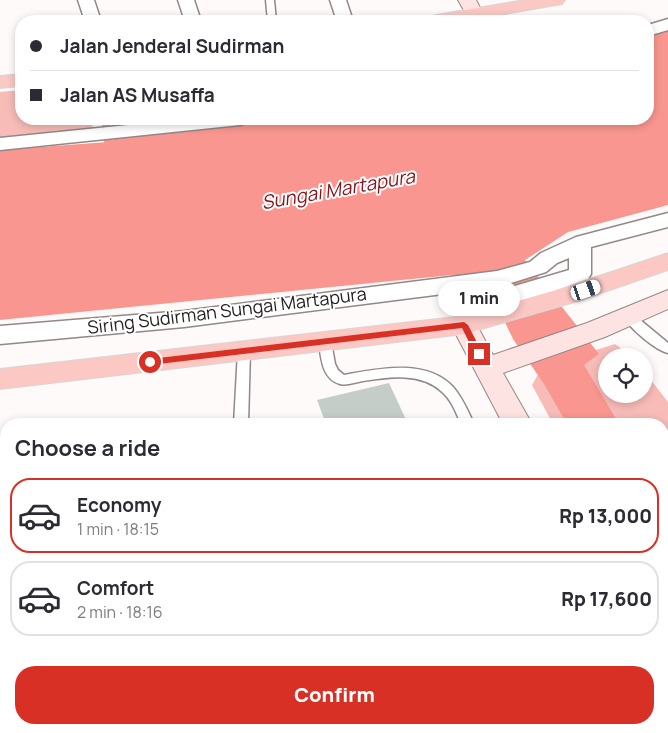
<!DOCTYPE html>
<html lang="en">
<head>
<meta charset="utf-8">
<style>
	:root { --surface:#fff; --page:#f7f7f7; --text:#2b2b33; --muted:#7c7c81; --line:#e1e1e2; --accent:#d93025 }
	body { margin:0; font-family:Manrope,sans-serif; background:var(--page); color:var(--text); height:100vh; display:flex; flex-direction:column; font-size:19px; white-space:nowrap }
	* { box-sizing:border-box; margin:0 }
	p { font-size:16px; color:var(--muted) }
	.icon { flex:none; width:28px; height:28px; fill:none; stroke:currentColor; stroke-width:2; stroke-linecap:round; stroke-linejoin:round }
	.map { position:relative; flex:1; overflow:hidden }
	.sheet { position:absolute; left:0px; top:418px; width:669px; height:316px; display:flex; flex-direction:column; background:var(--surface); border-radius:20px 20px 0 0; box-shadow:0 2px 8px #0003 }
	.sheet>* { flex:none }
	.top-card { position:absolute; left:15px; top:15px; width:639px; height:110px; border-radius:20px; box-shadow:0 2px 8px #0003; display:grid; align-content:center; height:110px; padding:0 15px; background:var(--surface) }
	.fabs { position:absolute; left:598px; top:348px; display:grid; gap:10px }
	.fabs a { display:grid; place-items:center; width:55px; height:55px; border-radius:50%; background:var(--surface); box-shadow:0 2px 8px #0003; font-size:25px }
	.end { position:absolute; width:22px; height:22px; margin:-11px; border:6px solid #d93025; background:#fff; box-shadow:0 0 0 2px #fff }
	.from { border-radius:50% }
	.bubble { position:absolute; height:35px; border-radius:18px; background:var(--surface); box-shadow:0 2px 8px #0003; font-size:16px; font-weight:800; line-height:35px; text-align:center }
	.car { position:absolute; width:15px; height:30px; margin:-15px -8px; border-radius:6px; box-shadow:0 0 4px 1px #0007; background:linear-gradient(#fff 24%,#345 0 40%,#fff 0 76%,#345 0 86%,#fff 0) }
	.top-card b { display:flex; align-items:center; gap:18px; height:48px; font-size:19px }
	.top-card b+b { border-top:1px solid var(--line) }
	.top-card i { width:12px; height:12px; background:var(--text) }
	ul { padding:0; list-style:none }
	li { display:flex; align-items:center; gap:15px; height:75px; margin:0 10px 8px; padding:0 5px; border:2px solid var(--line); border-radius:20px }
	li div { flex:1 }
	li b { display:block; font-size:19px }
	li em { font-style:normal; font-weight:800 }
	li.selected { border-color:var(--accent) }
	li>.icon { width:45px; height:45px; stroke-width:1.5 }
	h2 { padding:0 15px; font-size:22px; line-height:60px }
	.action { display:flex; gap:10px; margin-top:auto; padding:10px 15px }
	.action a { flex:1; height:58px; border-radius:20px; background:var(--accent); color:#fff; font-size:20px; font-weight:800; line-height:58px; text-align:center }
	.map>svg:first-child { display:block }
	.green { fill:#f7bcb7 }
	.water { fill:#f9968f }
	.lines { fill:none; stroke-linecap:round; stroke-linejoin:round }
	.stream { fill:#f9968f; fill-rule:evenodd }
	.building { fill:#c5cdc9 }
	.lane-casing { stroke:#928887; stroke-width:3 }
	.street-casing { stroke:#928887; stroke-width:3 }
	.secondary-casing { stroke:#928887; stroke-width:2 }
	.primary-casing { stroke:#d7d7d7; stroke-width:2 }
	.lane { fill:#fff; fill-rule:evenodd }
	.street { fill:#fff; fill-rule:evenodd }
	.secondary { fill:#fde3e1; fill-rule:evenodd }
	.primary { fill:#fbc8c4; fill-rule:evenodd }
	.route { fill:#d93025 }
	.labels { text-anchor:middle; stroke-width:4; stroke-linejoin:round; paint-order:stroke }
	.street-label { font-size:18px; fill:#231f1f; stroke:#fff }
	.water-label { font-size:19px; font-style:italic; fill:#88121a; stroke:#fff }
</style>
</head>
<body>
<div class="map">
<svg width="668" height="733" viewBox="0 0 668 733">
	<rect width="100%" height="100%" fill="#fefaf9"/>
	<path class="green" d="M21,90v29h70l2,10 -93,10v-47z
		M112,119h87l-85,9z
		M615,344l17,12h-26v38h38v-23l24,31v28l-5,2 -1,-8h-109l-21,-39 10,-18z
		M662,444l6,7v186l-6,-10z"/>
	<path class="water" d="M668,29v176l-100,27 -43,28 74,94 -15,11 35,59h-52l-23,-40 -31,-45 -20,-42 -17,-22h-24l-452,45v-170l108,-8 9,-4 168,-19h363v-82z
		M662,499l6,9v61l-5,2z"/>
	<g class="lines">
		<path class="stream" d="M101,119h8l5,36 -1,2h-3l-4,-2z"/>
	</g>
	<path class="building" d="M389,383l19,41h-82l-9,-24z"/>
	<g class="lines">
		<defs>
			<path id="lane" d="M266,0h8l2,21h-8z
				M629,313l4,1 35,29v10c-13,-3 -38,-25 -45,-36z
				M325,338l6,4 4,22 3,6 6,5c34,-6 82,-17 109,12 9,10 15,24 21,37h-13c-5,-12 -10,-25 -20,-33 -21,-19 -52,-14 -78,-10 -7,1 -16,5 -23,3 -18,-5 -19,-26 -21,-42z
				M244,347l6,4 -2,73h-14l4,-73z
				M0,461h6v10h-6z
				M11,728h16l-1,5h-16z"/>
			<path id="street" d="M78,0h16l7,21h-16z
				M178,0h16l7,21h-16z
				M330,0h16l7,21h-16z
				M668,19v11l-20,6v-11z
				M187,119h63l-3,4 -7,2 -240,25v-12z
				M668,213v14l-77,20v27l-3,5c-32,10 -92,36 -123,28l-4,-6 4,-6 33,-4 71,-21v-12l-12,5 -11,9 -48,15 -314,40 -184,17v-18l184,-15 313,-40 33,-9 11,-9 35,-16z"/>
			<path id="secondary" d="M458,0h18l8,15 -3,4 -6,1 -6,-1z
				M668,290v19l-63,28 -102,36 29,51h-29l-52,-99 4,-7 9,-2 9,2 20,37 94,-32z
				M662,710l6,2v21h-26l2,-5h18z"/>
			<path id="primary" d="M525,0h40l-3,4 -6,1 -90,16h-39l2,-4 7,-2z
				M21,74v12l-21,2v-12z
				M668,253v17l-90,31 -114,33 -464,55v-20l464,-53 96,-27z"/>
		</defs>
		<use href="#lane" class="lane-casing"/>
		<use href="#street" class="street-casing"/>
		<use href="#secondary" class="secondary-casing"/>
		<use href="#primary" class="primary-casing"/>
		<use href="#lane" class="lane"/>
		<use href="#street" class="street"/>
		<use href="#secondary" class="secondary"/>
		<use href="#primary" class="primary"/>
	</g>
	<path class="route" d="M464,322l4,3 15,29 -2,2h-5l-14,-28 -312,37 -4,-3 4,-3z"/>
	<g class="labels">
		<g class="street-label">
			<text transform="translate(227 311) rotate(-7)" y="6">Siring Sudirman Sungai Martapura</text>
		</g>
		<g class="water-label">
			<text transform="translate(338 189) rotate(-10)" y="7">Sungai Martapura</text>
		</g>
	</g>
</svg>
<div class="fabs">
<a><svg class="icon" aria-label="locate" viewBox="0 0 24 24"><circle cx="12" cy="12" r="6"/><path d="M12 2v4M12 18v4M2 12h4M18 12h4"/></svg></a>
</div>
<i class="end from" style="left:150px;top:362px"></i>
<i class="end" style="left:479px;top:354px"></i>
<div class="bubble" style="left:438px;top:281px;width:82px">1 min</div>
<i class="car" style="left:586px;top:290px;rotate:71deg"></i>
<div class="top-card">
<b><i class="from"></i>Jalan Jenderal Sudirman</b>
<b><i></i>Jalan AS Musaffa</b>
</div>
<section class="sheet">
<h2>Choose a ride</h2>
<ul>
<li class="selected"><svg class="icon" aria-label="car" viewBox="0 0 24 24"><path d="M5 17H2v-5l4-1 3-4h7l3 4 3 1v5h-3M9 17h6M6 11h13"/><circle cx="7" cy="17" r="2"/><circle cx="17" cy="17" r="2"/></svg><div><b>Economy</b><p>1 min · 18:15</p></div><em>Rp 13,000</em></li>
<li><svg class="icon" aria-label="car" viewBox="0 0 24 24"><path d="M5 17H2v-5l4-1 3-4h7l3 4 3 1v5h-3M9 17h6M6 11h13"/><circle cx="7" cy="17" r="2"/><circle cx="17" cy="17" r="2"/></svg><div><b>Comfort</b><p>2 min · 18:16</p></div><em>Rp 17,600</em></li>
</ul>
<div class="action"><a>Confirm</a></div>
</section>
</div>
</body>
</html>
